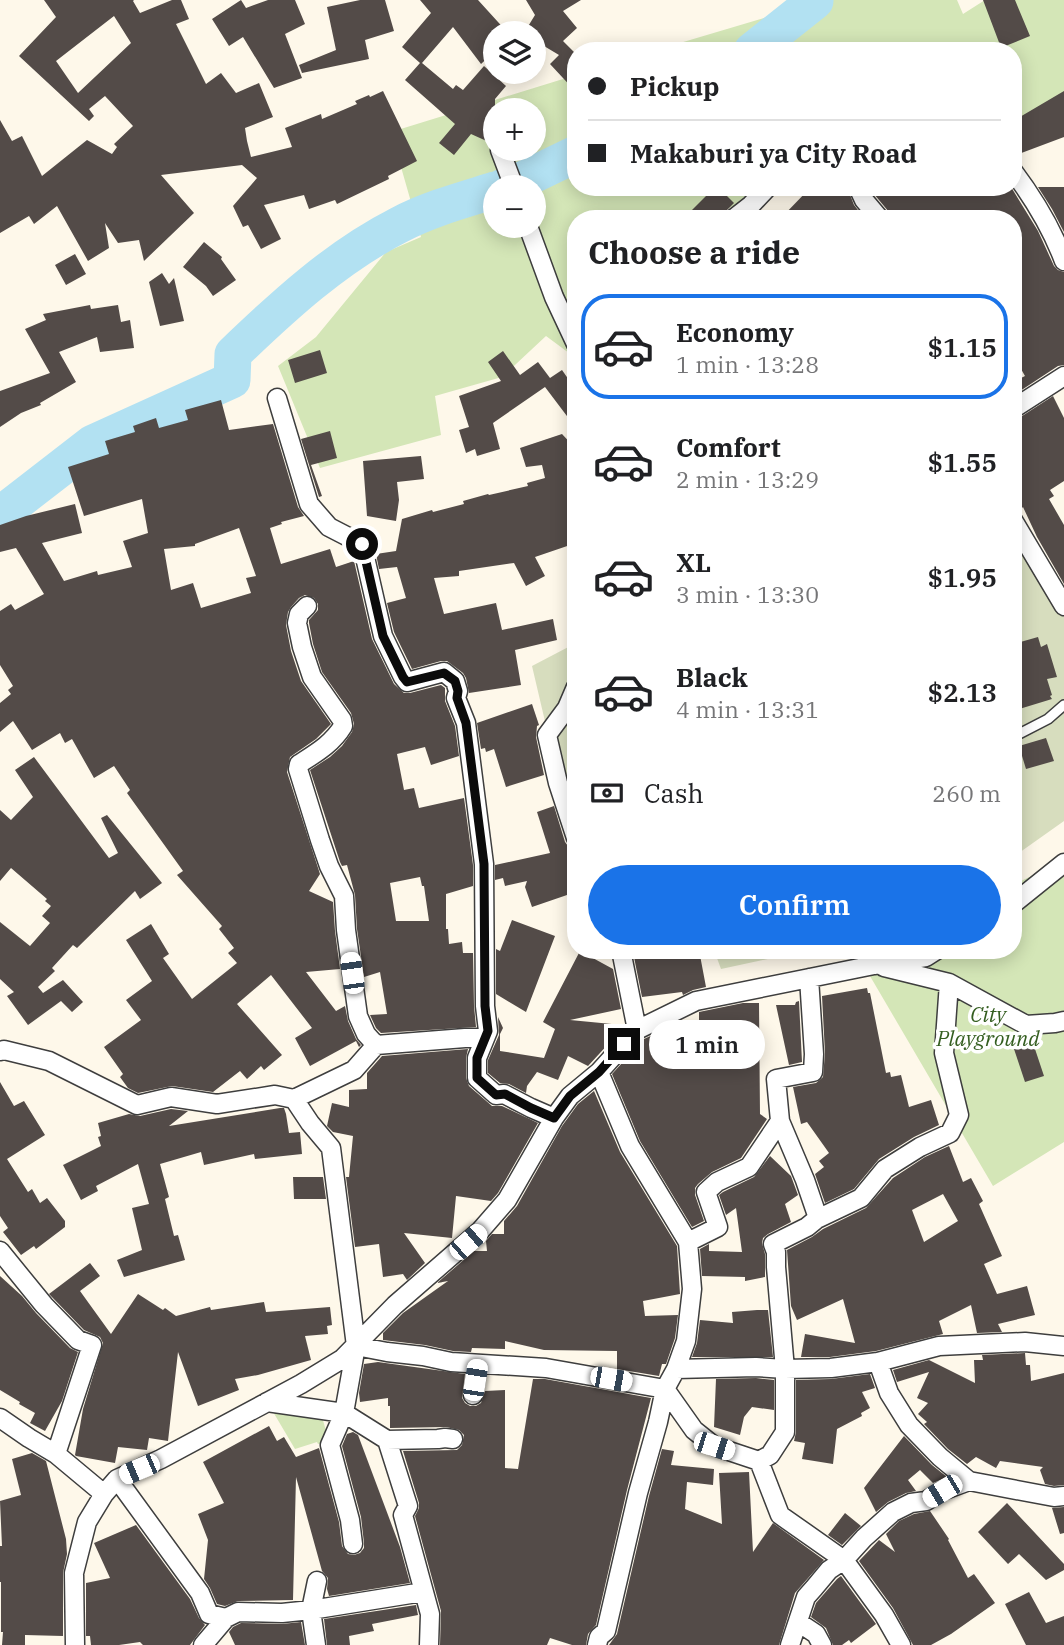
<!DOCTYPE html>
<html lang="en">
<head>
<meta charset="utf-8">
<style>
	:root { --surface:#fff; --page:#f6f6f6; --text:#202124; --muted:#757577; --line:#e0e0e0; --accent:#1a73e8 }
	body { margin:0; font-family:"IBM Plex Serif",serif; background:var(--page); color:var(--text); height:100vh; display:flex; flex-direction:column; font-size:26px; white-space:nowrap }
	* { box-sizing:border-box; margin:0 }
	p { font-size:23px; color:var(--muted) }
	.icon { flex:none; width:38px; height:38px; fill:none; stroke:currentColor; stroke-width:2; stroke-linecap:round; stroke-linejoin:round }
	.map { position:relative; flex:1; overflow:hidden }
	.details { position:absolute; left:567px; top:210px; width:455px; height:749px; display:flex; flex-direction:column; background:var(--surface); border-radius:28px; box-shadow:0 4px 18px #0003 }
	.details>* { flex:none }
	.hud { position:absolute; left:567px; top:42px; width:455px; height:154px; border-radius:28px; box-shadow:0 4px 18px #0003; display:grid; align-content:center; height:154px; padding:0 21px; background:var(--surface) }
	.controls { position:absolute; left:483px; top:21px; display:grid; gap:14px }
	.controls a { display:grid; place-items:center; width:63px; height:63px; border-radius:50%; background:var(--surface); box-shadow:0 4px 18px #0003; font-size:35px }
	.end { position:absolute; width:32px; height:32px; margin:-16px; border:9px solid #0b0b0b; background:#fff; box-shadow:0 0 0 4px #fff }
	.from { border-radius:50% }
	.bubble { position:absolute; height:49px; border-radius:24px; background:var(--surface); box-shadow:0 4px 18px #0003; font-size:23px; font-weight:600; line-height:49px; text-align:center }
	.car { position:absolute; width:21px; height:42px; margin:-21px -10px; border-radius:9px; box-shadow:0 0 5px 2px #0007; background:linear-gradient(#fff 24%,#345 0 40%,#fff 0 76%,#345 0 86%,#fff 0) }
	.hud b { display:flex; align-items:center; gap:24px; height:66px; font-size:26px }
	.hud b+b { border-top:2px solid var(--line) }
	.hud i { width:18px; height:18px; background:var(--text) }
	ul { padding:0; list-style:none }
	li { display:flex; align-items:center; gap:21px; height:105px; margin:0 14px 10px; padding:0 7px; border:4px solid transparent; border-radius:28px }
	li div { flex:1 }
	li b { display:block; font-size:26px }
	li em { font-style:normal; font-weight:600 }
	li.selected { border-color:var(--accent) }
	li>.icon { width:63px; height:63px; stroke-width:1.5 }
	h2 { padding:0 21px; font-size:32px; line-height:84px }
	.pay { display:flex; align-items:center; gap:18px; height:77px; padding:0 21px; font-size:26px }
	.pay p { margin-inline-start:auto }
	.button { display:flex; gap:14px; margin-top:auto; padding:14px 21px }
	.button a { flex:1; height:80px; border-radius:42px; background:var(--accent); color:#fff; font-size:28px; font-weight:600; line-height:80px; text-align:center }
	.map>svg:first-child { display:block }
	.green { fill:#d4e6b7; fill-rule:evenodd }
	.cemetery { fill:#d7ddbe }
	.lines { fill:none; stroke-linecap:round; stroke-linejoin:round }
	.river { stroke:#b2e1f2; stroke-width:37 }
	.building { fill:#534b48; fill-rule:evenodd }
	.lane-casing { stroke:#3e3e3e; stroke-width:12 }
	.street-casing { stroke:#3e3e3e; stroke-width:21 }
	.lane { stroke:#fff; stroke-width:9 }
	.street { stroke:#fff; stroke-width:18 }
	.route { stroke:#0b0b0b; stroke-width:9 }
	.labels { text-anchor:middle; stroke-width:7; stroke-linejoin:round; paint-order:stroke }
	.park-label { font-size:21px; font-style:italic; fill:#345e20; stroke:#fff }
</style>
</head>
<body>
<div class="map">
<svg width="1064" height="1645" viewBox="0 0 1064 1645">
	<rect width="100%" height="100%" fill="#fef8ea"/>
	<path class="green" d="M824,0h133l6,14 22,-14h79v116l-51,4v-69h-360z
		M576,75v112h180l-14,15 -36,17h-130v134l-3,3 -27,-20 -44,41 -67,19 6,39 -121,33 -42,-102 38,-29 70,-85 35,-15 -30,-105zM495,110h39v39h-39zM495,187h39v39h-39z
		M1064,860v282l-71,44 -133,-227 19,-9h134v-65z
		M269,1405l51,5 9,31 -11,3 -1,-2 -22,7z"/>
	<path class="cemetery" d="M1013,503l51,89v229l-51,36z
		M576,643v192l-21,-71 -23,-98z
		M714,950h96l-89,19z"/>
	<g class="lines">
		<path class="river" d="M752,51l63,-50v-1
			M503,187l11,-3 62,-30
			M0,515l93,-72 139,-63 1,-26c50,-48 103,-97 166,-129 30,-16 64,-25 96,-35"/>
	</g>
	<path class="building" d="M44,0h90l-1,1 7,12 32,-13h9l8,19 -13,5 30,60 15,-11 15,20 23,-10 14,34 -28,11 2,13 4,16 41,-10 -7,-19 36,-14 1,5 35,-15 -2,-3 14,-6 1,2 13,-6 34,70 -29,15 1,3 -52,25 -2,-4 -26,9 -5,-14 -40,10 17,34 -20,10 -13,-24 -5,2 -10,-21 24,-28 -15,-13 -81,10 33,38 -50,48 -5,-21 -21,3 -13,-20 4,25 -21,13 -31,-55 -23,18 -5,-8 -29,17v-113l12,21 10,-5 20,40 45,-36 25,14 5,-7 -3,-3 19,-18 -28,-30 -16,13 5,7 -5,5 -70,-65 37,-39zM114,16l17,27 -53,50 -22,-32z
		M241,0l5,8 22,-8h27l10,24 -20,10 17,44 -28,10 -31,-51 -14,9 -17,-27z
		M360,0h25l9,31 -29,9 4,19 -67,14 -3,-8 37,-15 -9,-43z
		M420,0h58l30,33h-13v18l-14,13 -28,-37 -31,36 31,26 3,-4 7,5 21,-24 22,20 -11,13v41l-4,3 -20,-9 -17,21 -15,-12 16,-19 -50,-44 15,-17 -18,-16 29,-34z
		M526,0h55l-18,11 14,17 -14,13 13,13v38l-26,-28 9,-9 -25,-15v-7h-10l11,-18z
		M983,0h32l15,36 -27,11 -1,-3 -2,1z
		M1064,91v46l-51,19v-35z
		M715,187h3l16,16 -16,16h-35z
		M811,187h36l7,18 11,14h-85z
		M871,187h140l27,44 16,35 4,4 6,2v93l-6,1 -38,25 -5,-10 10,-5 -12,-21v-136h-122l-2,-7 -15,-18z
		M1038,187h26v45l-12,-23z
		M204,242l18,15 -1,2 15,21 -23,16 -7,-10 -23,-19z
		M75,254l11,20 -20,11 -11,-20z
		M162,273l7,11 5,-6 10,43 -24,5 -11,-44z
		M90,305l1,4 27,-4 3,17 9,-2 4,28 -34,4 -3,-15 -38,15 17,30 -36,21 1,2 -20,8 -21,14v-36l50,-18 -25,-44 21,-9 -3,-6z
		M320,350l7,23 -32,10 -7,-23z
		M503,351l17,24 18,-13 12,16 12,-8 14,20v38l-31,-41 -52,36 7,26 -23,7 -2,-7 -9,4 -7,-23 10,-3 -10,-31 42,-15 -13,-19z
		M1053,396l11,22v63l-14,9 4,6 -5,3 15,26v59l-27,-47 -14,-30 -2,2 -8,-12v-61l9,-6 -6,-10z
		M221,400l8,30 44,-6 25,83 6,9 -23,6 1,2 -12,4 11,36 49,-15 6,18 18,-6 18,78 22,45 10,9h6l31,-8 4,3v13l10,25 4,30 -28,9 -6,-18 -28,7 7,36 10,-2 5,20 45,-10 9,67v21l-27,8v35h2l1,15 13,-2 1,11h10l1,53 2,21 -95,6 -5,-5 -6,-13 17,-1 -7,-42 -16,5 -7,-48 -2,-34 -8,-30 -5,1 -2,-4 -30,-92 20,-13 12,-11 10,-14 2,-8 -3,-11 -29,-41 -9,-28 -4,-21v-3l9,-10v-6l-4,-6 -9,-3 -6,3 -8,9 -3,5 -2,13 5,26 10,30 30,43 -15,15 -26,18 -3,15 33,102 -11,17 24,11 2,29 5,38 -34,3 30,39 9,-5 3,15 8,18 5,6 -2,2 -3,-6 -46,25 -15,-28 17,-10 -41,-53 -34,29 45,51 -18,15 -3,-4 -14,13 -7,-8 -27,21 -41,-6 -34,7 -10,-5 -8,-11 3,-3 -19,-27 37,-27 -15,-20 26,-19 -26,-41 25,-16 18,30 -6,4 29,41 45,-36 -9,-10 6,-5 -15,-19 3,-3 -45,-51 6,-4 -56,-78 3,-3 -16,-24 -20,12 -22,-39 -7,4 -5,-10 -28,17 -19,-29 -13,11v-29l11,-9 -3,-4 5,-4 -13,-21v-54l11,-7 4,6 29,-16 -28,-46 -16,4v-27l26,-9 49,-12 7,29 -40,10 22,38 33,-10 1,4 34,-8 -9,-26 25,-8 -6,-34 -58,17 -16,-49 41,-13 -4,-13 30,-9 -2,-6 23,-8 3,10 29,-8 -3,-10zM239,528l17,48 -10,2 5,15 -50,15 -8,-25 -22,7 -7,-41 31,-3v-2zM420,877l2,9h2l5,35h-33l-6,-38z
		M330,431l7,27 -26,7 11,31 -3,1 -18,-58z
		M562,434l14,15v12l-6,6 6,11v11l-8,3 6,17 -6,2 8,21v11l-41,14 10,19 -19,10 -12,-23 -55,8v5l-25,2 10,36 52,-11 6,27 51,-11 4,21 -42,10 6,35 -52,8 -3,-15 -3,-5 -16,-12h-6l-29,8 -18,-37 -7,-29 19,-5 -9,-31 -18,2 -3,-15 20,-3 6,-32 30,-9 1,2 31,-8 -1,-3 25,-7 1,1 39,-9 -1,-3 18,-5 -3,-13 -16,2 -6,-19z
		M421,456l3,23 -27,3 2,18 -3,21 -29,-5 -4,-55z
		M1038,637l3,10 6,-3 10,33 -10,2 5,16 -2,1 2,3 -39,12v-67z
		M532,704l7,21 -2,1 -1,11 8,38 -38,12 -12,-38 -8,3 -1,-4 -4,1 -4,-26z
		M1046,738l8,23 -28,8 -7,-23z
		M34,757l75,101 9,-5 -17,-35 6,-3 55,68 -22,16 -5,-8 -58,57 -4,-3 -21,23 3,3 -17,16 5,6 20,-13 20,22 -11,10 -11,-11 -33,24 -21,-29 7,-4 -14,-13v-57l30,24 20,-23 -8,-7 9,-10 -6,-5 2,-2 -36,-31 -11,13v-71l11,10 22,-23 -18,-27z
		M554,806l11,36 3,4 5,3 3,8v49l-9,-11 -35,12 -7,-20 2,-6 -22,5 -2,-8 -8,2v-15l55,-12 -13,-41z
		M512,920l43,16 -29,76 -30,-18v-45l4,2z
		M650,950h49l7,37 -13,3 -10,5 -1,-3 -40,5 -8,-40 17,-3z
		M580,951l33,18 8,40 -51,11 52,5 -2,3h3l-35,38 -20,-10 -10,24 -21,-8 -10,14 -1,7 -17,-9 -9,-1 -12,-10v-13l11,-25 -1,-18 5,11 -3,6v17l44,7 11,-29 -12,-7z
		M867,988l1,5h2l16,80 4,-1 1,5 10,-2 8,32 22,-7 8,25 -25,12 -35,22 -25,30 -29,14 -10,-29 9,-7 -5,-6 10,-8 -22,-31 -6,2 -8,-37 23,-4 7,-6 2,-24 -3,-57z
		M799,1001l3,61 -13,3 -13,-60h19l1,-3z
		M743,1003h16l1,111 7,5 -26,39 -29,14 -14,12 -3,4v7l9,26 -12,6 -52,-86 -28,-67 32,-35 13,-6 25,3 1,-6 16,1v-19z
		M1033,1043l11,33 -19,6 -11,-33z
		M468,1049l-2,9v20l3,8 23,20h10l36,17 -40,70 -7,8 -35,-5 -4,42 -48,-5 21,30 -18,17 -4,-6 -20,3 -4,-33 -24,3 -9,-70h3l4,-41 -20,-4 -6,-6 5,-23 17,4v-17l18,-1v-16l15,-17z
		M0,1082l14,24 10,-5 21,34 -38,24 21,33 4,-3 8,14 7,-5 18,23v6l-29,22 -2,-3 -13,9 -18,-23 5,-4 -8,-12z
		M594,1091l26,61 57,94 3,48 -37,7 2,15 33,-1 -3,23 -9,26h-4l-3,12 -42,-7v-18l-73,-1 -39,-9v8l-33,-1 -1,4 -18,-1 -28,-6 -42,-5v-7l20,-20 45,-32 -11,2 37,-32h13l-1,-10 6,-7h12v-13l13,-15 45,-80 16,-22z
		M280,1108h4l2,6 3,19 11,-1 2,22 -47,5 -1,-5 -50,11 -3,-13 -41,12 9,33 -4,2 9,37 4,-1 7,25 -61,17 -7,-17 25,-10 -10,-42 17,-4 -11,-40 -42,22 2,5 -17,9 -18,-35 38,-19 -3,-9 3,-1 -3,-13 31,-9 11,2 31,-7 17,2 -19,15z
		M949,1146l14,36 8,-4 12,23 -4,3 23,52 -18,8 13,30 30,-8 8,29 -37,9 4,8 -25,1 -6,-28 -32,16 4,13 -67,17 -46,6h-29l4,-23 50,9 -12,-44 -46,21 -6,-14 -4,-56 25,-13 11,-8 43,-21 27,-30 32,-21zM943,1194l15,27 -34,21 -12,-32z
		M770,1156l21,20 7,19 -13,9 6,18 -23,12 -5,4 -1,5 3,11v23l-20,4v-4l-43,-1 -2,-27 9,-5v7l33,1 -6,-44 -10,7 -7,-20 4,-3 31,-15z
		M293,1177h30l3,22h-32z
		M90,1263l10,13 -20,15 31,43 27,-40 25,16 2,-2 11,8 34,-9 1,3 53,-8 2,10 64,-5 2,18 -5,1 1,8 -23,2 6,24 -53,15 -23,4 4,11 -41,16 -20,-54 -10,89 -19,-3 -2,12 -29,-3 -3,16 -39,-7 -1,-1 8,-46 20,-66 -3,-6 -16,-7 -35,-36z
		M0,1276l22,20 14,17 34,35 8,4 -16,49 -17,30 -15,-8 5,-10 -16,-9 1,-2 -20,-12z
		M757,1310h11l5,47h-81l5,-14 3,-23 33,3 -1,-11z
		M1025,1353l1,12h4l1,16 33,-8v112l-10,1 -9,-2 -5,-14 3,-3 -43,-6 -4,7 -20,-11 -9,7 -19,-15 -24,-25 3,-2 -9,-8 10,-11 -11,-5 12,-26 -32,10 -4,-12 36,-10 46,23 -1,-23h9l-1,-5z
		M378,1362l87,12 -3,24 3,5 5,3h6l5,-3 4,-12 20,-1v78l13,1 15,-90h12l106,19 -24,92 -31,135 -8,9 -2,11h-14l-22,-7 -3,7h-107l1,-34 -26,-95 4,-8v-5l-16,-52 54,-1 5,-5 2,-10 -5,-5 -13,-3 -56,1v-22h-2v-8l-28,4 -1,-9 5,-29z
		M870,1374l5,14 -13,4 8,16 -9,5 1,3 -25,13 -4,35 -31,-5 3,-16 -11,-2 2,-9v-52l35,-1z
		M756,1378l18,2v30l-22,-3 -8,10 -4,18 -26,-8 2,-48z
		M269,1426l8,15 7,-4 12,20 23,-9 20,74 3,24 6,8 6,1 6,-2 4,-5v-5l-3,-26 -19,-71 5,-12 6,-2 5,3 42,112 10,36 -81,13 -2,-7 1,-11 -6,-7 -26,-94 -3,123 -55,1 -13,5 -8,-2 -7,-16 -6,-9 4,-39 -10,-26 26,-11 -21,-41z
		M904,1436l28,29 15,12 -14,6 -13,-13 -12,10 8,11 -10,2 -18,9 -12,10 -12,-24z
		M662,1449l12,2 -3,14 43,4 -1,16 -26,-3 -2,27 37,15 -3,-51 30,-1 4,80 20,-29 51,37 -29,33 -16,52h-170l8,-11 32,-138z
		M32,1453l14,8 20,78 1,15 -4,19v63l-38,-1v10h-23l1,-13h-2v-50h-1v-36h2l-2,-45 21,-6 -9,-36z
		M1007,1503l57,61v6l-18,10 -27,-26 -11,10 -30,-32z
		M1064,1507v26l-4,1 -8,-26z
		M930,1511l19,28 -1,1 20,38 6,-4 21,29 -44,31 -20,11h-18l-20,-37 -34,-47 20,-21 16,12 -9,-18 13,-13 15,-7z
		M845,1513l16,13 -19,19 -14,-10z
		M136,1525l54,74 9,19 6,7 -15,20h-47l-3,-3 -21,3h-28l-1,-9h-4v-53l24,-5 -16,-35z
		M841,1576l35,48 -25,19 -2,-3 -7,5h-9l-7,-17 -15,-11 5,-14 21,-24z
		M1029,1592l17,31 18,-7v29h-38l-21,-41z
		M416,1605l2,10 -46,9 2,7 -25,5 1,9h-23l-3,-26z
		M301,1622l4,23h-70l-6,-13 4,-5 8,-4 41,1z"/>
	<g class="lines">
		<defs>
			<path id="lane" d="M1013,737l35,-18 16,-14"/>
			<path id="street" d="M500,150l14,37
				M1013,171c21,28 39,58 51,90
				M858,187l6,13 16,19
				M733,219l18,-14 17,-18
				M528,226l26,71 22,47
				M277,398l32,106 20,23 33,17 21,92 20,41 4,5 37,-10 11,9 3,10 -2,7 10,25 18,141 1,142 3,25 -11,27v20l19,17 8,-1 27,14 23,10
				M1013,409l51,-33
				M1013,520l51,86
				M307,606l-8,8 -2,9 5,24 10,30 30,43 1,6c-11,18 -27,27 -44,38l-1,5 22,71 9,26 15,30 2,34 12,86 8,18 10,11
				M576,687l-9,21 -20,27 11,48 18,55
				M1013,904l51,-41
				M884,967l65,16 77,42 29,-2 9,-2
				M637,1030l59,-29 178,-36 52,-8 11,-7
				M0,1051l4,-1 45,11 88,44 34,-8 46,7 58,-9 19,4 16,24 21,25 25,198 -12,67 -14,32 20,75 3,24
				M599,1072l31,74 58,96 4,47 -6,52 -10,28
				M294,1099l60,-29 22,-25 89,-7h20
				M817,1219l44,-21 24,-29 35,-22 30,-14 9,-18 -15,-62 5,-70
				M688,1242l30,-15 -12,-35 11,-10 32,-15 31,-46 -4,-42 37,-7 1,-18 -5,-76
				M0,1251l44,54 34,35 14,5 -36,109
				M356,1346l31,6 36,4 28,6 95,6 119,21 11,-20 80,-2 29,2 46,-1 47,-6 61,-16 86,-4 39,4
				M878,1362l11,31 20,32 31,32 29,24 85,16 10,-1
				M665,1389l29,41 20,16 45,15 21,54 64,45 40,55 17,30
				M473,1395l5,-30
				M267,1402l77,11 43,27 51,-1 7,-1 8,1
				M0,1418l29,20 27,16 48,40
				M387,1440l21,66 -5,9 27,99 -1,31
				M759,1461l11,-6 15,-23v-63l-9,-102v-15l-3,-8 34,-17 11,-9 -13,-38 -25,-59
				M117,1479l83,114 9,21 17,4 12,-6 44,1 29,-3 112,-18
				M798,1622l18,12 6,11
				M75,1645l-1,-72 13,-51 17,-28 13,-15 44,-20 140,-75 41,-25 53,-54 85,-74 27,-31 47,-82 16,-22 29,-24 38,-42 -16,-80
				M203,1645l23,-27
				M316,1645l-5,-35 6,-29
				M597,1645l2,-8 7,-6 32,-138 20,-71 7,-33
				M790,1645l16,-48 8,-9 15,-18 15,-10 20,-22 29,-26 18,-9 15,-2 16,-10 27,-10"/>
		</defs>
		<use href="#lane" class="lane-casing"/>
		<use href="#street" class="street-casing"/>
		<use href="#lane" class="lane"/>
		<use href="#street" class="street"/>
	</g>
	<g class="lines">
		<path class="route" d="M362,544l21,92 20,41 4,5 37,-9 11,8 3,10 -1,7 9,25 18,141 1,142 3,25 -11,27v20l19,17 9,-1 26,14 23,10 16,-22 29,-24 25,-28"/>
	</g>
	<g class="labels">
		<g class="park-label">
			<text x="988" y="1022">City<tspan x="988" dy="24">Playground</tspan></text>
		</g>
	</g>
</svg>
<div class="controls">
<a><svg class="icon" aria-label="layers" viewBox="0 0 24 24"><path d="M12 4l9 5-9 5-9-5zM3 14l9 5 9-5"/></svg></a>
<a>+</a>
<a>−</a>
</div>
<i class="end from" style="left:362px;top:544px"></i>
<i class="end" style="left:624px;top:1044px"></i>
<div class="bubble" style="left:649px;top:1020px;width:116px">1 min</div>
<i class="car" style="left:352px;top:973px;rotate:352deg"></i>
<i class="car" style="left:468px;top:1242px;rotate:49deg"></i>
<i class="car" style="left:611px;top:1379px;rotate:100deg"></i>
<i class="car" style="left:475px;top:1380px;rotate:9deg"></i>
<i class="car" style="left:714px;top:1446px;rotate:108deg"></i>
<i class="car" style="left:139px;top:1469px;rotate:247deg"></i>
<i class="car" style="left:942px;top:1491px;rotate:239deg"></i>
<div class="hud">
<b><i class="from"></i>Pickup</b>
<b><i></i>Makaburi ya City Road</b>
</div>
<section class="details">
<h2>Choose a ride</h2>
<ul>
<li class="selected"><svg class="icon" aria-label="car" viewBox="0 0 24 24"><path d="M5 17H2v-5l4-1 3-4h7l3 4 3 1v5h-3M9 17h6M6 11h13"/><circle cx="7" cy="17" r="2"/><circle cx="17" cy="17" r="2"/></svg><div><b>Economy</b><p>1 min · 13:28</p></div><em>$1.15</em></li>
<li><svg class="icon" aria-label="car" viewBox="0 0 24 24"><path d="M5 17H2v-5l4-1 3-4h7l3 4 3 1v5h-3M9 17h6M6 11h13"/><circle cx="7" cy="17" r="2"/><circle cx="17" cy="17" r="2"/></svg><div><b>Comfort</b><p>2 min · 13:29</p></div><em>$1.55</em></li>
<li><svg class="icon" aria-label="car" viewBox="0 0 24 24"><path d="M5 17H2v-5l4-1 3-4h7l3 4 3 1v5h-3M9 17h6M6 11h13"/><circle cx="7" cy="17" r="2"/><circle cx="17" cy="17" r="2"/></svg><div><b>XL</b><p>3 min · 13:30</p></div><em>$1.95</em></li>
<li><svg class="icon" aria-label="car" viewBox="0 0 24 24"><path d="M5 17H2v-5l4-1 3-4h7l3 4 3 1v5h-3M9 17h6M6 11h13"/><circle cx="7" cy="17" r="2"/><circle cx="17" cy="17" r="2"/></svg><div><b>Black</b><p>4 min · 13:31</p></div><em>$2.13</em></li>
</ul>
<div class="pay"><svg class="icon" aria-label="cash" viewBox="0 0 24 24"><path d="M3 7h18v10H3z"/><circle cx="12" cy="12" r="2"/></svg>Cash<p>260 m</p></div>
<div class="button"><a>Confirm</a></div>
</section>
</div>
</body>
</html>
